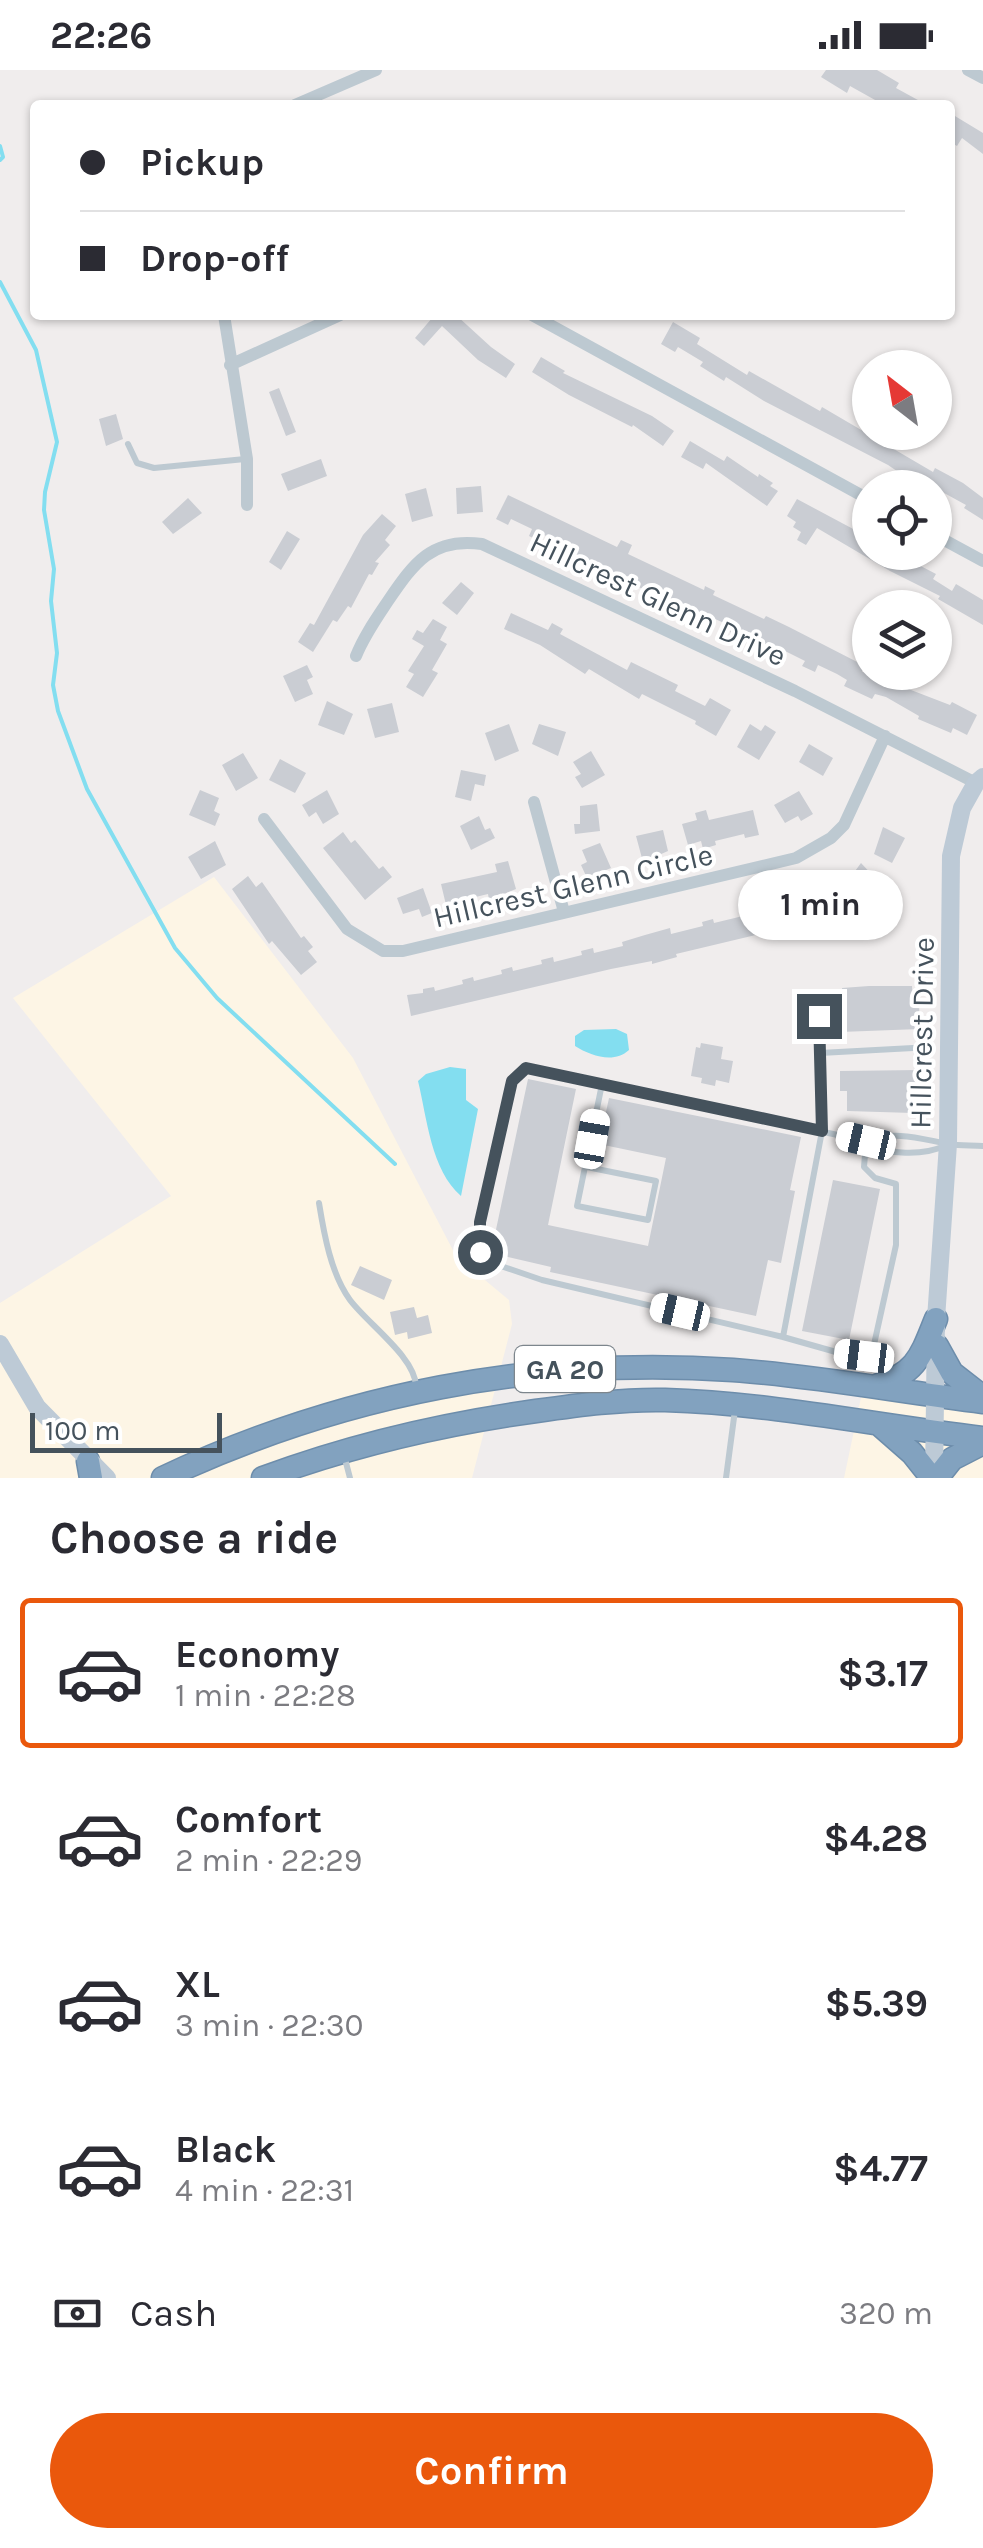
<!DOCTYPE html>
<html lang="en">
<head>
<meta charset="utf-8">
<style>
	:root { --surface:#fff; --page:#f2f2f3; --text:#2b2b33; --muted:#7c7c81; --line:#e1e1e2; --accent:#ea580c }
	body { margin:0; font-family:Karla,sans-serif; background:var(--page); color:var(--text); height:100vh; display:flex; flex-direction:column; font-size:38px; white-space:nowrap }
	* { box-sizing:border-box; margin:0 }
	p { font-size:32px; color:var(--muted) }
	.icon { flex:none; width:55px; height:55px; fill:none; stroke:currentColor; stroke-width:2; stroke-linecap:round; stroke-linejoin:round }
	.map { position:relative; height:1408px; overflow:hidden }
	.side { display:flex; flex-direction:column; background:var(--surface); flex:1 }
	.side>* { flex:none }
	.banner { position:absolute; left:30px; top:30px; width:925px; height:220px; border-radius:10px; box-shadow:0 2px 8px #0004; display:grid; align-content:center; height:220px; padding:0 50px; background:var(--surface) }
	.needle { width:65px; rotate:329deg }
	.controls { position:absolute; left:852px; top:280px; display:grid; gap:20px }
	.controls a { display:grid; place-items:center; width:100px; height:100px; border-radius:50%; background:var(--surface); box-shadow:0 2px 8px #0004; font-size:50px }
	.scale { position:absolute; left:30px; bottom:25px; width:192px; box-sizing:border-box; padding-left:10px; border:5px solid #45525c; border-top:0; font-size:28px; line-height:35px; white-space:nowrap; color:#45525c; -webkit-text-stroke:8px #fff; paint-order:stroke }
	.end { position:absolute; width:45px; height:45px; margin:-22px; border:12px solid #45525c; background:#fff; box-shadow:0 0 0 5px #fff }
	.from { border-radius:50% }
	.bubble { position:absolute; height:70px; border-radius:35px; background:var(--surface); box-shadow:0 2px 8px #0004; font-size:32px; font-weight:700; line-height:70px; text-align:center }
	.car { position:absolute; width:30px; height:60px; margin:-30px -15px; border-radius:12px; box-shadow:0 0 8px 2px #0007; background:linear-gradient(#fff 24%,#345 0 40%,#fff 0 76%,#345 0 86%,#fff 0) }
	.banner b { display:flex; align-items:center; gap:35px; height:95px; font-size:38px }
	.banner b+b { border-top:2px solid var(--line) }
	.banner i { width:25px; height:25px; background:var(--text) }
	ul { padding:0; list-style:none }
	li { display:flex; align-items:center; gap:30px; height:150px; margin:0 20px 15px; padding:0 30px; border:5px solid transparent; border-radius:10px }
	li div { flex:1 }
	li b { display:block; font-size:38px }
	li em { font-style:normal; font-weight:700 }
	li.on { border-color:var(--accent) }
	li>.icon { width:90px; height:90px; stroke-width:1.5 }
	h2 { padding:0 50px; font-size:45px; line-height:120px }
	.pay { display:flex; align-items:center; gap:25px; height:110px; padding:0 50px; font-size:38px }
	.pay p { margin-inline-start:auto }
	.button { display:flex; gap:20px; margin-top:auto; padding:20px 50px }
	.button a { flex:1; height:115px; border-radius:60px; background:var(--accent); color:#fff; font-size:40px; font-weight:700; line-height:115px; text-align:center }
	.status { display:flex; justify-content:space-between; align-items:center; height:70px; padding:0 50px; background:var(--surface); direction:ltr }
	.status svg { height:28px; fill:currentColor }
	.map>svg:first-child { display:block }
	.commercial { fill:#fdf5e5 }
	.water { fill:#83def0 }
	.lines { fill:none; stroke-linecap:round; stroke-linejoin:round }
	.stream { stroke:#83def0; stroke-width:4 }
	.building { fill:#cacdd3 }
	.highway-casing { stroke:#6d8dab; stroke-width:25 }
	.lane { stroke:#bdc9d1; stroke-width:6 }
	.street { stroke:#bdc9d1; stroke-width:12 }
	.secondary { stroke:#bdcad6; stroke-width:18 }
	.highway { stroke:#82a2bf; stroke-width:22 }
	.route { stroke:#45525c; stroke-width:12 }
	.labels { text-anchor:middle; stroke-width:8; stroke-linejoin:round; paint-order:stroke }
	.shield { fill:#fff; stroke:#7d868d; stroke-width:2.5 }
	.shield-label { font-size:28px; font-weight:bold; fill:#45525c }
	.street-label { font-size:30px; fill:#45525c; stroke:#fff }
</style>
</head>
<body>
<div class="status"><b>22:26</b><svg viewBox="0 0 49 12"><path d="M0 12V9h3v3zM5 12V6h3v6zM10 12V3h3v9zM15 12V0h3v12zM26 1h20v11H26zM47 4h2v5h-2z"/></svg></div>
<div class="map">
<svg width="983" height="1408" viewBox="0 0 983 1408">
	<rect width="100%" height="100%" fill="#f0eded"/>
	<path class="commercial" d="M214,807l139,181 103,198 53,44 3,24 -40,154h-472v-175l171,-107 -158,-198z
		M863,1318l120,19v71h-139z"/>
	<path class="water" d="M616,959l11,5 2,16c-15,14 -38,6 -54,-4v-10l9,-6z
		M450,997l16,2v31l12,9 -17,87c-30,-26 -34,-78 -43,-115l8,-7z"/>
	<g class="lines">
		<path class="stream" d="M0,76l3,11 -3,3
			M0,212l36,68 21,92 -12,50 -1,18 10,59 -3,32 6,52 -4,32 5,26 29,78 88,159 42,50 178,166"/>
	</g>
	<path class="building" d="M826,0h51l22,13 -3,5 31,17h-43l-34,-19 -3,7 -26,-16z
		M950,43l33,20v21l-21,-16 -5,8 -7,-4z
		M429,245h27l35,32 24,17 -9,14 -28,-18 -36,-34 -18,20 -9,-8 17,-20z
		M673,252l27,16 -3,6 50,31 2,-4 71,40 2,-4 111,65 2,-4 28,15 20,15v22l-19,-12 2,-3 -31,-17h-13l-34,-23 -124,-64 -38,-24 -2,4 -24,-15 3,-4 -25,-15 -3,5 -14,-8z
		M541,287l24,14 -2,2 89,43 22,15 -11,15 -30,-21 -1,2 -63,-32 -37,-23z
		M279,318l17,44 -10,4 -17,-44z
		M116,344l7,25 -17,7 -7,-27z
		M690,371l34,20 3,-5 31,21 1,-3 14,9 -3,3 8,5 -11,15 -61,-43 -3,6 -22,-12z
		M321,389l6,17 -39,15 -7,-17z
		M481,416l2,26 -26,2 -1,-26z
		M426,418l7,28 -21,6 -7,-28z
		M508,425l109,52 4,-7 11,5 -4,9 76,36 1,-4 10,5 -2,4 51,24 2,-3 23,11 76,39 -3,6h15l34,18 39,15 2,-3 25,13 -10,20 -14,-7 -2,5 -33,-14 1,-3 -33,-19 -11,-3 -3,5 -28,-13 3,-6 -10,-6 -19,-9 -3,7 -13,-6 3,-5 -26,-13 -3,5 -14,-6 -32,-15 2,-4 -8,-5 -20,-9 -2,3 -46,-27 -3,4 -48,-23 2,-3 -39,-15 3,-5 -29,-14 -3,7 -10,-5 3,-7 -21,-10 -3,6 -12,-6z
		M188,428l14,15 -29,21 -11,-12z
		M797,429l73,39v14h24l42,22 -3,5 19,12 4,-7 27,16v25l-45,-26 2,-3 -50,-25 -73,-43 -11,17 -9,-5 4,-8 -8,-5 3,-5 -9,-6z
		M382,444l14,12 -11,14 5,5 -15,17 4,1 -7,12 -3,-1 -18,34 -3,-2 -11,16 -4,-2 -20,32 -15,-10 12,-19 4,2 49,-90z
		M287,461l13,8 -19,31 -12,-8z
		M461,512l13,11 -17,22 -15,-12z
		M511,543l37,17 4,-7 11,6 -3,5 67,36 4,-8 47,23 -3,6 30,15 5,-8 21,12 -15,26 -21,-12 1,-3 -54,-27 -3,5 -50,-30 -4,5 -45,-29 -36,-16z
		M433,549l14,8 -7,13 7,4 -15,26 6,3 -15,24 -17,-10 8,-13 -6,-3 16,-25 -12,-7 5,-9 6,3z
		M307,595l6,12 -6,3 6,14 -18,8 -12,-26z
		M327,631l26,13 -9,21 -26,-10z
		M392,633l7,29 -24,6 -8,-29z
		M509,654l10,27 -24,10 -10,-28z
		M539,654l27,8 -8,24 -26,-12z
		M750,654l11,7 4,-6 11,7 -17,28 -22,-13z
		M809,674l24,14 -10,18 -24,-14z
		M591,681l14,24 -23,13 -7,-11 6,-3 -8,-12z
		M243,683l15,25 -22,13 -14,-26z
		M280,689l26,14 -11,20 -26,-13z
		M461,700l25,5 -2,11 -9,-2 -4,17 -16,-4z
		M200,720l19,8 -5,13 6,3 -5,12 -26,-11z
		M327,720l12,24 -16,10 -7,-12 -7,5 -7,-12z
		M799,721l14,23 -12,7 -3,-5 -13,7 -11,-18z
		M597,734l3,27 -25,3 -1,-10h6v-18z
		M706,740l3,10 44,-10 6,25 -14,3 -1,-4 -29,7 1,4 -13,4 -2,-8 -13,4 -6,-21 15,-4 -2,-7z
		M479,746l6,14 5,-2 5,10 -24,12 -11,-24z
		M883,757l22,11 -13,25 -18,-9z
		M663,760l5,21 -25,11 -7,-26z
		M343,762l8,11 4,-3 24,29 4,-3 9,11 -27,23 -42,-52z
		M215,771l11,24 -25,14 -13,-22z
		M600,773l11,25 -24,10 -6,-13 6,-3 -5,-12z
		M508,791l8,28 -27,11 -1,-6 -29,7 1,6 -13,2 -6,-25 56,-12 -2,-8z
		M861,793l17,18 -20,20 -14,-15z
		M248,806l8,11 6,-5 39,56 3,-2 9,11 -5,4 9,11 -16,13 -29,-34 -3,3 -37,-55z
		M423,818l9,25 -10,4 -3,-8 -16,5 -6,-16z
		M831,818l9,23 -26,10 -138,33 1,3 -25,7v-3l-41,8 -200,47 -4,-21 16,-2v-4l11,-2 1,4 28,-7 -1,-4 11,-3 1,4 28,-7 -1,-4 11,-3 1,4 29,-7 -1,-4 12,-3 1,5 28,-7 -1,-4 12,-3 1,5 29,-7 -1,-4 23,-7 25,-7 1,6 32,-8 -1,-4 11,-3 1,4 29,-7 -1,-4 11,-3 1,4 28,-7 -1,-4 11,-2 2,7 27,-11 -1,-4z
		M869,916h43l1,17h6l1,26 -80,3 -2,-25h5l-1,-19z
		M701,973l22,4 -2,12 12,2 -4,22 -13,-3 -1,6 -14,-3 1,-5 -11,-2 5,-29 4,1z
		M919,1000l1,21h-7v22l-66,-2v-20h-7v-20z
		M528,1009l48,10 -28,136 100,21 18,-88 -67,-14 10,-46 192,39 -11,53 5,1 -14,72 -13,-3 -12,56 -206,-44 1,-5 -60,-14z
		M833,1110l47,9 -31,151 -47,-9z
		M360,1196l32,14 -8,20 -33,-15z
		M414,1237l3,11 11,-3 4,18 -24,6 -1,-7 -12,3 -5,-23z"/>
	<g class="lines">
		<defs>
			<path id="highway" d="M937,1276l15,27 31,24
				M876,1316c41,-13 45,-30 60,-67
				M880,1355l32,28 20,25
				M88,1391l3,17
				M163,1408c178,-84 373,-122 570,-108 84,6 167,22 250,32
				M263,1408c89,-33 179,-54 273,-67 43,-6 86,-12 129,-11 106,3 213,26 318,38
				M937,1408l15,-19 31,-16"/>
		</defs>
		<use href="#highway" class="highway-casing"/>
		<path class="lane" d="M128,374l9,19 17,5 91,-9
			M819,946l3,115 -39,206 53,15 28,4 9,-7 23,-104v-61l-21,-6 -11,-11 2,-25
			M820,983l93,-5
			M867,1071c28,-11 54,-2 82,3 11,2 23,1 34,2
			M587,1097l69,14 -8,39 -71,-14 25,-122
			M319,1133c5,31 12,71 31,97 18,24 65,57 66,86
			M783,1267l-241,-57 -50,-17 -12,-11 -1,-30 33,-141 15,-12 339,72c21,15 57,15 81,4
			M344,1385l6,23
			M726,1408l9,-68"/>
		<path class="street" d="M968,0l15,8
			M295,35l81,-35
			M224,245l23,144v46
			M532,245l338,185
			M230,295l110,-50
			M935,465l48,26
			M356,586c8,-20 20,-37 32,-55 26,-38 44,-64 94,-57l313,147 181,92
			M534,732l30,110
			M264,749l83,110 36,22h20l393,-93 35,-20 13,-13 41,-89"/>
		<path class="secondary" d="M0,1274l37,63 70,71
			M934,1408l2,-159 12,-175 3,-288 11,-48 14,-25 7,-6"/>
		<use href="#highway" class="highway"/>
	</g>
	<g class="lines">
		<path class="route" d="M480,1182v-30l32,-141 14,-13 296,63 -3,-115"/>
	</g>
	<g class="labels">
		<rect class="shield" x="515" y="1276" width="100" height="46" rx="8"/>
		<g class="shield-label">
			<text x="565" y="1309">GA 20</text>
		</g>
		<g class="street-label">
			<text transform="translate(658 529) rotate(25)" y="10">Hillcrest Glenn Drive</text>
			<text transform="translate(573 816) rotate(-13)" y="10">Hillcrest Glenn Circle</text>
			<text transform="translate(922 963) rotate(-89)" y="10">Hillcrest Drive</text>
		</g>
	</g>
</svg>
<div class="controls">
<a><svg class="needle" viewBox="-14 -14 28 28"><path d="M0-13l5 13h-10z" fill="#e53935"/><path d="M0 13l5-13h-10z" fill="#7c7c81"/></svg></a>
<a><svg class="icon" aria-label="locate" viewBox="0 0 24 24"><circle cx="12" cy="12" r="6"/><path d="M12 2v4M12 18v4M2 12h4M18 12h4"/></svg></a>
<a><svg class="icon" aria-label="layers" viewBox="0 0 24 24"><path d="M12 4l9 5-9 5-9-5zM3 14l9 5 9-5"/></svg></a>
</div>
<div class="scale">100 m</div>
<i class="end from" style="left:480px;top:1182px"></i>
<i class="end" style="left:819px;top:946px"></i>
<div class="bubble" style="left:738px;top:800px;width:165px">1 min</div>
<i class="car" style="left:592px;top:1069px;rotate:10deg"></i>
<i class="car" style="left:866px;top:1071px;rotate:283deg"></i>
<i class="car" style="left:680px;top:1242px;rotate:283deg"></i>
<i class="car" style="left:864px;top:1286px;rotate:277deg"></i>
<div class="banner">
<b><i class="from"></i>Pickup</b>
<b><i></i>Drop-off</b>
</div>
</div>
<section class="side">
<h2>Choose a ride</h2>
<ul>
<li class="on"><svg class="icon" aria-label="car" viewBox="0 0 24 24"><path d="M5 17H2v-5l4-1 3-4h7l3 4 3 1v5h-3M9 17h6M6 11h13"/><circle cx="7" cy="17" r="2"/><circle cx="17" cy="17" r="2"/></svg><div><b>Economy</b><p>1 min · 22:28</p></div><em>$3.17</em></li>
<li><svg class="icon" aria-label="car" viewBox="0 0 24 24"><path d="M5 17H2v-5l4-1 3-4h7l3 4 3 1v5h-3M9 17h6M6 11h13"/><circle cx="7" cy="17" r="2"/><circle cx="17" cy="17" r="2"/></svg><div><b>Comfort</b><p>2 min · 22:29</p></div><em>$4.28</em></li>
<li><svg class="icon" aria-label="car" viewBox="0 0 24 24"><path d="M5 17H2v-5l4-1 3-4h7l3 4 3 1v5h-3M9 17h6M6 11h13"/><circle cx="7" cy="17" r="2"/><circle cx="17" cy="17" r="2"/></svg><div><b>XL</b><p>3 min · 22:30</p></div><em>$5.39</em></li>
<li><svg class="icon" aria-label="car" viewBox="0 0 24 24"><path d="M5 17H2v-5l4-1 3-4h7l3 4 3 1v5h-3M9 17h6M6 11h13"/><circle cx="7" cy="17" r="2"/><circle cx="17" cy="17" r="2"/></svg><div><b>Black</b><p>4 min · 22:31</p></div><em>$4.77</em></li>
</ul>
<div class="pay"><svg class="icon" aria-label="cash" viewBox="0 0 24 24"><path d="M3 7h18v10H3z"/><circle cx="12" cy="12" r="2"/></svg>Cash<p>320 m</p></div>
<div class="button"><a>Confirm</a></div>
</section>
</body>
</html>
